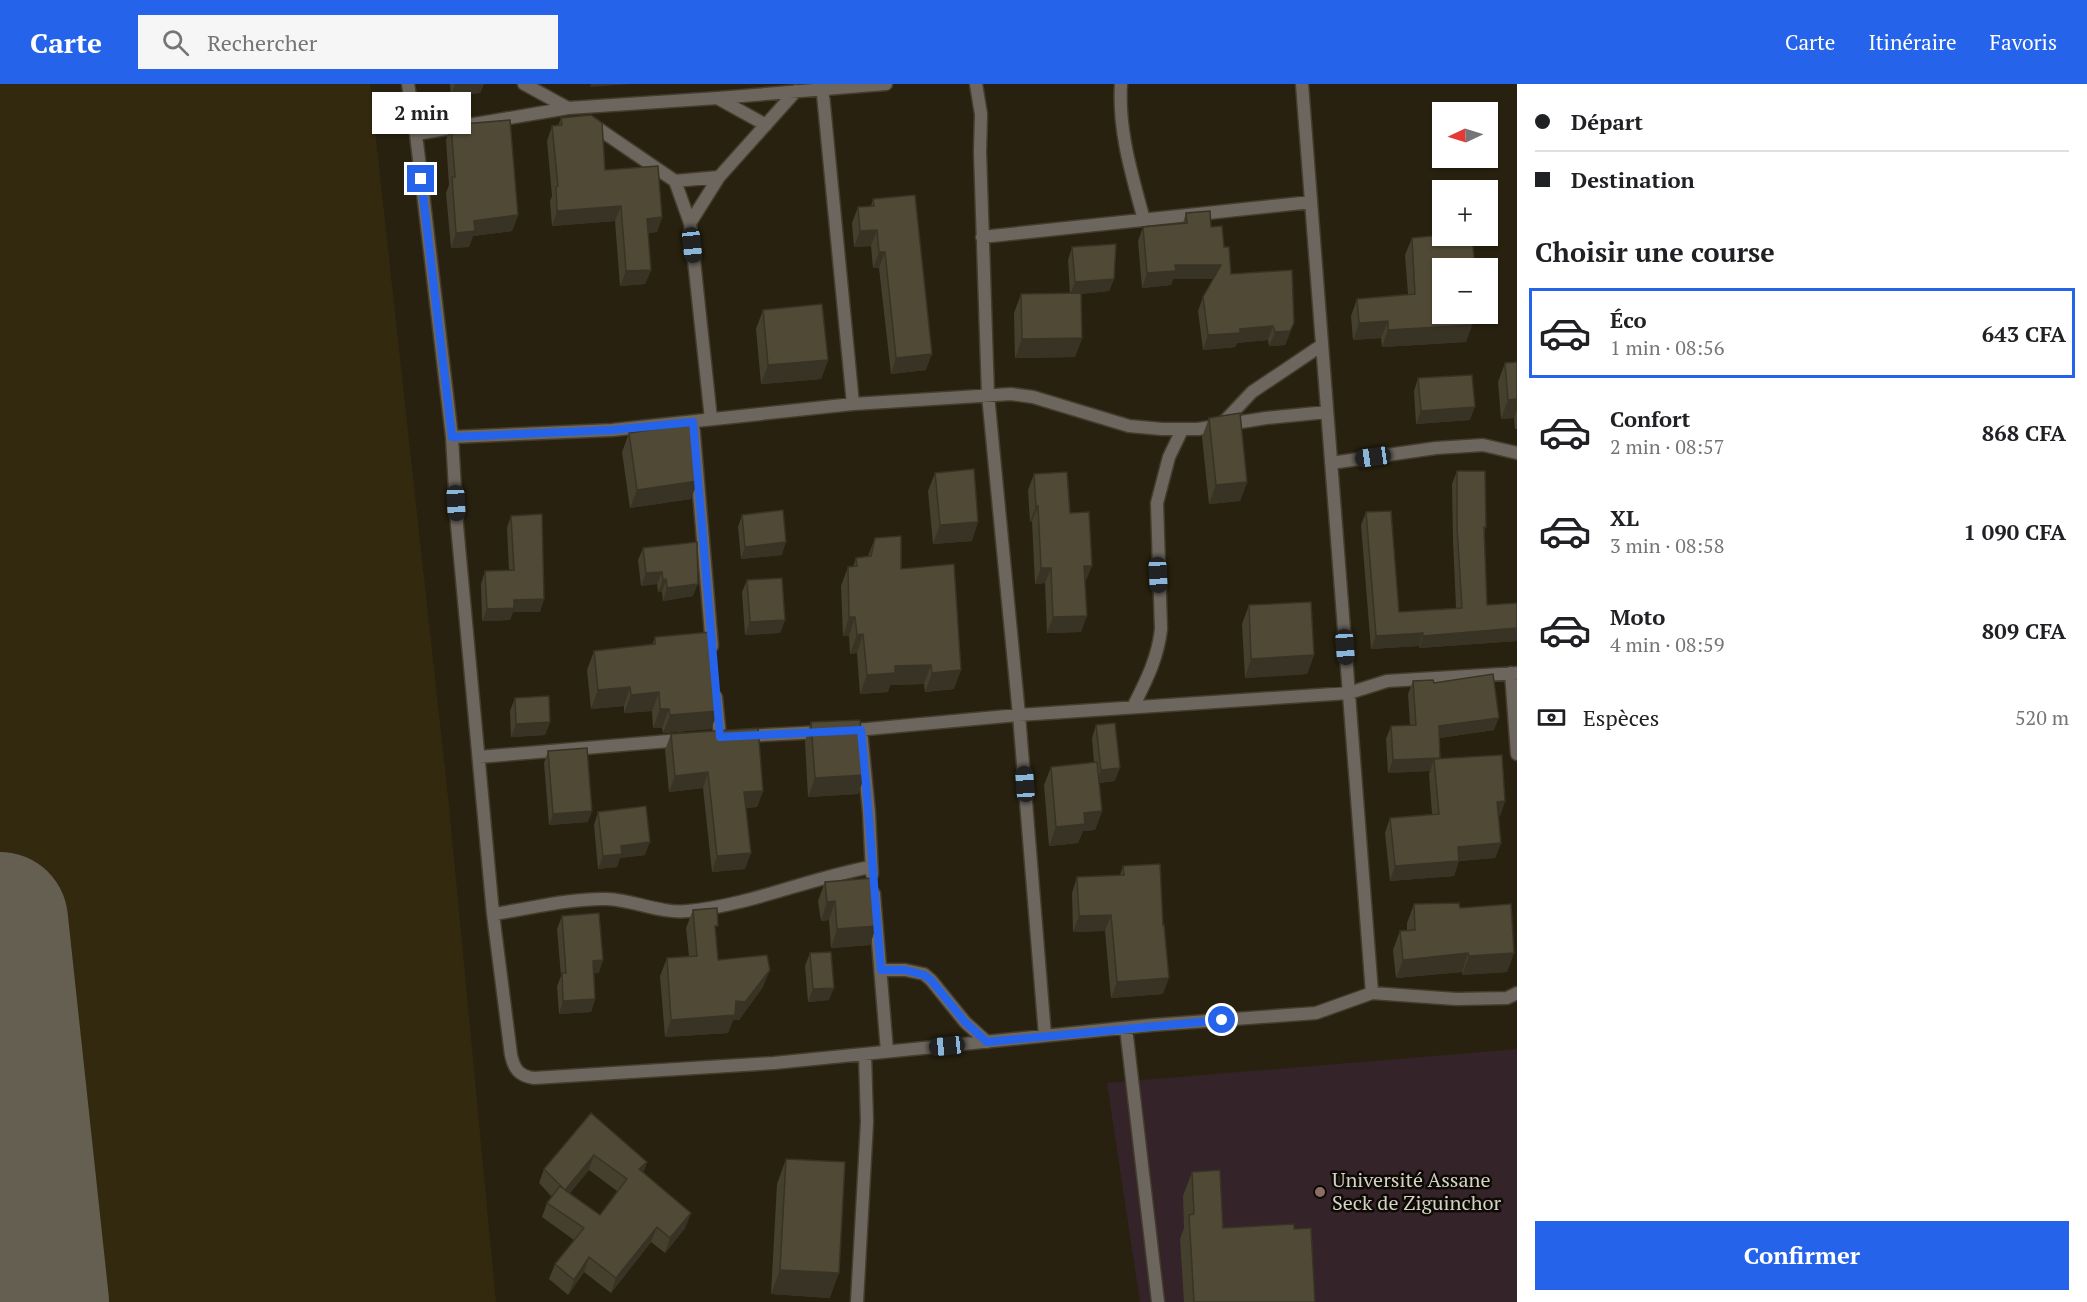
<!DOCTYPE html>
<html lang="fr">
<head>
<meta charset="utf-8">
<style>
	:root { --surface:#fff; --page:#f6f6f6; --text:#202124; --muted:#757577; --line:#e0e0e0; --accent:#2563eb }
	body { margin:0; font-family:"PT Serif",serif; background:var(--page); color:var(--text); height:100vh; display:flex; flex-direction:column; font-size:22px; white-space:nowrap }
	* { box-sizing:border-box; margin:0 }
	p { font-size:20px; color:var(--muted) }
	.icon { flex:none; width:33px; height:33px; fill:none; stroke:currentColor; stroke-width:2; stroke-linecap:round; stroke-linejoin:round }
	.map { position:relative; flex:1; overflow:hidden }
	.drawer { display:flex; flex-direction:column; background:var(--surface); width:570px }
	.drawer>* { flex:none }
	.banner { display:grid; align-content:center; height:132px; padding:0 18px; background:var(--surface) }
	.needle { width:39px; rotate:266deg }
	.controls { position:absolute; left:1432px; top:18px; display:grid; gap:12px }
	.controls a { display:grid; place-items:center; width:66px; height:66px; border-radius:0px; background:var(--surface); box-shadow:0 2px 4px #0004; font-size:30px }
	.end { position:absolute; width:27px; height:27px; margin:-14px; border:8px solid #2563eb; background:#fff; box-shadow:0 0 0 3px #fff }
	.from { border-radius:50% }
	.bubble { position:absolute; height:42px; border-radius:0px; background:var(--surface); box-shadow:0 2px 4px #0004; font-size:20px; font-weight:700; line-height:42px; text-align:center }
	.car { position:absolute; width:18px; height:36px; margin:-18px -9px; border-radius:8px; box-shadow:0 0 4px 2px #0007; background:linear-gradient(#222 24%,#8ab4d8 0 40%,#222 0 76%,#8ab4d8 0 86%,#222 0) }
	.banner b { display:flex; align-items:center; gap:21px; height:57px; font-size:22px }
	.banner b+b { border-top:2px solid var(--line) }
	.banner i { width:15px; height:15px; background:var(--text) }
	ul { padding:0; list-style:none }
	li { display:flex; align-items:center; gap:18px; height:90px; margin:0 12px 9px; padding:0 6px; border:3px solid transparent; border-radius:0px }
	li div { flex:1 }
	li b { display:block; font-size:22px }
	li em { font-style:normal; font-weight:700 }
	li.selected { border-color:var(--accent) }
	li>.icon { width:54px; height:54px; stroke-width:1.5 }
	h2 { padding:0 18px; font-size:27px; line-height:72px }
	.pay { display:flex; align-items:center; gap:15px; height:66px; padding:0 18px; font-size:22px }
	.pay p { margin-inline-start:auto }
	.primary-button { display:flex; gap:12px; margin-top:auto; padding:12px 18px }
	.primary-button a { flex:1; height:69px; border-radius:0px; background:var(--accent); color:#fff; font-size:24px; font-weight:700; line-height:69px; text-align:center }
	header { display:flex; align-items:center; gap:36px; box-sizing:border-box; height:84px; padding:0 30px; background:var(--accent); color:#fff }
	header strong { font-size:28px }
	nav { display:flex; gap:33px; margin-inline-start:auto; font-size:21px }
	.search { width:420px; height:54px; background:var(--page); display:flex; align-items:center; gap:15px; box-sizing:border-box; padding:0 21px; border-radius:0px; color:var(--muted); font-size:22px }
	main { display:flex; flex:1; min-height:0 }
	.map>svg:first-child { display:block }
	.education { fill:#35232a }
	.built { fill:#32290f }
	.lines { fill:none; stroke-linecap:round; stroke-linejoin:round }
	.taxiway { stroke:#645f50; stroke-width:56 }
	.runway { stroke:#645f50; stroke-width:136 }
	.minor-casing { stroke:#443d2c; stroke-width:15 }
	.minor { stroke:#6d665f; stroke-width:12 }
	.wall { fill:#453f2e; fill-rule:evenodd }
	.shaded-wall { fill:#383325 }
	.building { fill:#504935; stroke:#383325; stroke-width:1.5; fill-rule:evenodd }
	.route { stroke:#2563eb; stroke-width:8 }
	.education-dot { fill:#8d6e63; stroke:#0e0b05; stroke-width:2 }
	.labels { text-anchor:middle; stroke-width:5; stroke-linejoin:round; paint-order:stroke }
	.poi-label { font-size:20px; fill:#d5d1c6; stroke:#0e0b05; text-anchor:start }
</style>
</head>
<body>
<header>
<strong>Carte</strong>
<div class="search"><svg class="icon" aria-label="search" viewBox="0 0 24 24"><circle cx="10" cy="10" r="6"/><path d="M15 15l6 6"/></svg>Rechercher</div>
<nav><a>Carte</a><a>Itinéraire</a><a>Favoris</a></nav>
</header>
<main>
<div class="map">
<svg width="1517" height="1218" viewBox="0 0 1517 1218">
	<rect width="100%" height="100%" fill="#28210f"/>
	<path class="education" d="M1517,965v253h-377l-33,-219z"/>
	<path class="built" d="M0,0h370l79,722 47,496h-496z"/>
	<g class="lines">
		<path class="taxiway" d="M0,995l6,-8 7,-34
			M0,1059l6,4 22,33"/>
		<path class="runway" d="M0,836l41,382"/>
		<defs>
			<path id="minor" d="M408,0l8,50 36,303 5,88 36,389 18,141c3,14 8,21 23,23l240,-15 378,-38 164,-12 56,-20 84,6 51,-1 10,-5
				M524,0l44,24
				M822,0l31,320
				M976,0l5,30 -1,38 8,243 31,320 26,321
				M1121,0c-3,47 11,91 23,136
				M1302,0l70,909
				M719,15l47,26
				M590,39l85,58 15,42 21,196
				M416,50l152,-26 150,-10 168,-14
				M675,97l44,-4
				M690,139l29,-46 77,-86
				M982,153l329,-35
				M693,338l19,224
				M1220,342l32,-34 70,-47
				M452,353l160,-7 241,-26 158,-10 22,3 96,29 33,3h36l68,-11 61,-6
				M1331,379l105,-15 47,-3 34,8
				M1511,589l6,81
				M716,613l4,40
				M1133,623c13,-26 25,-49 28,-78l-4,-126 12,-46 13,-27
				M861,646l8,82 3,62
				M846,647l173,-16 330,-22 38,-12 130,-8
				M744,652l78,-4
				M479,673l202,-17
				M874,810l13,157
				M493,830c36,-5 77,-16 114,-15 27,1 54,15 81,12 63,-6 121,-33 183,-44
				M881,886h24l19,4 7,6 34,42 22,20
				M1126,944l32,274
				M857,1218l10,-180 -2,-68"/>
		</defs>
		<use href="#minor" class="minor-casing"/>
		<use href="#minor" class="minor"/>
	</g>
	<path class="wall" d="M450,0h34l-4,9 -29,2z
		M561,34l44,52 57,47 -5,15 -9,1 3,37 -6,14 -25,2 -5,-65 -63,5 -2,-25 2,-5 -5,-55 5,-15h6z
		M451,41l67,90 -6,16 -39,5 -4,11 -18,1 -5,-55 3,-8 -3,-45z
		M873,115l53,171 -35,4 -12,-106h-6l-2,-22 -17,1 -2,-24 6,-16 13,-1z
		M1186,129l25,14 13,20 7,27 63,49 -9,22 -16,1 -1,-6 -31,3 -2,4 -32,3 -5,-39 5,-14 10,-18h-40l-2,6 -29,3 -4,-47 5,-14 40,-4z
		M1412,154l31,30 29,57 -6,17 -84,5 -1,-9 -28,2 -2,-24 6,-17 51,-5 -3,-39z
		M1072,163l42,32 -5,12 -28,3 1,44 -7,19 -60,1 -1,-45 7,-19h49l-2,-34z
		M763,226l65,50 -7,19 -60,5 -5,-55z
		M1517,278v67h-2l-1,-11 -13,1 -3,-37 7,-19z
		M1418,294l52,42 -54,4 -2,-33z
		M1209,334l38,64 -7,19 -31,3 -7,-67z
		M629,349l62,66 -61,9 -8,-56z
		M1457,387l29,56 -2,5 3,73 30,-2v38l-98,7v-2l-48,3 -10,-124 5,-13 33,100 57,-4 -3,-68 -1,-56z
		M935,389l37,68 -39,3 -5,-53z
		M1034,390l36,39 16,68h-1l-4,51 -34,1 -2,-50 -10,1 -3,-63 -2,1 -2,-32z
		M742,431l40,40 -41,4 -3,-32z
		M511,432l33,83 -4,13h-27l-3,8 -28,1 -1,-37 4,-13 24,-1 -2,-42z
		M875,454l26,31 53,120 -29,3 -1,-8 -34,1 -2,7 -28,2 -3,-41 -7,1 -1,-18h-6l-2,-50 7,-19h5l3,-9 12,-2z
		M643,464l50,48 -30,5 -1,-9h-4l-1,-8 -16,2 -3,-26z
		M747,496l38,40 -5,13 -35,2 -3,-43z
		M1249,521l65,50 -7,19 -62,4 -3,-54z
		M655,553l63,74 -7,18 -48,4 -1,-5h-9l-1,-17 -28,2v-7l-33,3 -4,-39 7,-19 58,-6z
		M1413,597l21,2 60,47 -55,8 1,20 65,43 -5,15h-1l2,27 -6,15 -36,3 -5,15 -64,5 -5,-48 5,-15 42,-4 -3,-40 1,-3 -42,2 -2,-34 5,-13 19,-1 -2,-31z
		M515,614l35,24 -5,13 -34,2 -1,-26z
		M811,638l54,53 -7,19 -50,3 -3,-56z
		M1096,641l19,56 -16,2 3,28 -7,19 -12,1 -5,12 -29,3 -5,-61 7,-18 43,-4 -2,-25z
		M671,650l92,57 -6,16 -11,1 -1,61 -33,3 -9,-84 -34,4 -4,-42z
		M548,667l40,71 -39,3 -5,-62z
		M598,728l47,43 -25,3 -3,9 -19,2 -4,-44z
		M1123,782l40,128 -52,4 -6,-67 -32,1 -1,-39 5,-16 43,-2z
		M825,798l51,44 -6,19 -39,3 -2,-28 -8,1 -3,-20z
		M1414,820l46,4 54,45 -7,19 -45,3v-3l-66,6 -3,-28 7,-19 7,-1v-7z
		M693,826l23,23 2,27 45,27 -24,33h-6l-5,13 -63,4 -5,-61 7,-18 22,-2 -3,-28z
		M562,832l37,57h-5l1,26 -4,13 -32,2 -2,-28 4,-10 -4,-47z
		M810,869l19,47 -21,2 -3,-36z
		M591,1029l56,49 -4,11 48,40 -6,15 -20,25 -14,-11 -40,51 -27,-21 -16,23 -19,-16 6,-15 19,-24 -32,-23 5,-14 5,-6 -13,-14 5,-14zM589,1086l28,21 -17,24 -30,-22z
		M786,1075l44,139 -59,-4 6,-110z
		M1192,1088l31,56 71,1 21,73h-131l-4,-63 4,-11 -1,-32z"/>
	<path class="shaded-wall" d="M455,0h29l-4,9 -29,2z
		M591,0h40l-41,3z
		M621,122l-6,15 -63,5 5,-15z
		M518,131l-6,16 -39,5 -4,11 -18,1 5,-15 18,-12z
		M662,133l-5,15 -15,1 5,-14z
		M877,146l-6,16 -17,1 6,-16z
		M879,168h6l-6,16h-6z
		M1175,181h46l-6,14h-42l-2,6 -29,3 5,-15z
		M651,186l-6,14 -25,2 6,-15z
		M1114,195l-5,12 -39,4 5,-13z
		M1388,237l-7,17 -28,2 6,-17z
		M1294,239l-9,22 -16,1 6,-14z
		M1472,241l-6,17 -84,5 6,-17z
		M1273,242l-5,14 -31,3 -2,4 -32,3 5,-15 32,-6z
		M1082,254l-7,19 -60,1 7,-19z
		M932,270l-6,16 -35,4 5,-16z
		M828,276l-7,19 -60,5 7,-19z
		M1517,315v10l-3,9 -13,1 7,-19z
		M1475,323l-5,13 -54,4 5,-13z
		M698,397l-7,18 -61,9 7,-18z
		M1247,398l-7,19 -31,3 7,-19z
		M1036,422h2l-6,15 -2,1z
		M978,438l-6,19 -39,3 7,-19z
		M786,458l-4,13 -41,4 4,-12z
		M1084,482h8l-6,15 -8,1z
		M1041,484h10l-6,15 -10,1z
		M662,488l-5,12 -16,2 5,-13z
		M666,495l-4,13h-4l5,-12z
		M698,500l-5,12 -30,5 4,-13z
		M544,515l-4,13h-27l-3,8 -28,1 5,-12 27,-9z
		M1087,532l-6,16 -34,1 6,-16z
		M849,533h6l-6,19h-6z
		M785,536l-5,13 -35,2 5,-13z
		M1517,544v13l-98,7 4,-12z
		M1423,549l-4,13 -48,3 5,-13z
		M863,550l-6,19 -7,1 7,-19z
		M1314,571l-7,19 -62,4 6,-19z
		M931,581l-7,19 -34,1 -2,7 -28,2 7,-19 28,-9z
		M961,586l-7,19 -29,3 7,-19z
		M630,603l-6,19 -33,3 7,-19z
		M659,608l-7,19 -28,2 7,-18z
		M660,625h9l-7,19h-9z
		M718,627l-7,18 -48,4 7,-18z
		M1499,634l-5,12 -60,9 5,-13z
		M550,638l-5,13 -34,2 5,-13z
		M1440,674l-6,1 -4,12 -42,2 5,-13z
		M1120,684l-5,13 -18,2 4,-13z
		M708,688l-5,16 -34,4 6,-16z
		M865,691l-7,19 -50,3 7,-19z
		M763,707l-6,16 -19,1 6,-16z
		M1505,717l-5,15 -8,1 5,-15z
		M592,727l-4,11 -39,3 4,-11z
		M1102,727l-7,19 -12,1 -5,12 -29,3 7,-19 28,-14z
		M650,758l-5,13 -25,3 -3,9 -19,2 5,-13 18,-10z
		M1501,759l-6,15 -36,3 -5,15 -64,5 5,-15 63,-19z
		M751,769l-6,16 -33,3 5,-16z
		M835,817l-6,19 -8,1 6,-19z
		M1111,831l-6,16 -32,1 6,-16z
		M876,842l-6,19 -39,3 6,-19z
		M1468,869l-6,19 -66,6 7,-18z
		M1514,869l-7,19 -45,3 7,-19z
		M603,876l-4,13 -11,1 5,-13z
		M770,886l-7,17 -24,33h-6l-5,13 -63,4 6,-17 65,-19z
		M1169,894l-6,16 -52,4 6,-16z
		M834,904l-5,12 -21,2 5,-13z
		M595,915l-4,13 -32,2 4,-13z
		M594,1071l-5,15 -29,35 5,-15z
		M647,1078l-5,15 -3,-8z
		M691,1129l-6,15 -20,25 5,-15z
		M657,1143l-6,15 -40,51 5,-15z
		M589,1173l-5,15 -16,23 6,-15z
		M780,1186l59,3 -9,25 -59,-4z"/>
	<path class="building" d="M591,31l11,8 3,47 53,-4 4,51 -15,2 4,51 -25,1 -5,-65 -64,5 -1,-24 2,-1 -6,-60 10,-1 -1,-7z
		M510,36l8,95 -44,6 1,10 -19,2 -4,-56h3l-4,-52z
		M915,111l17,159 -36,4 -11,-106h-6l-2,-22 -17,1 -2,-24 16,-1 -1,-7z
		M1210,127l1,16 11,-1 2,21h5l2,27 61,-4 2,53 -4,8 -15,1 -2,-6 -33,3v4l-32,2 -5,-38 18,-32h-46l1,6 -29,2 -4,-46 44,-4 -1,-10z
		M1443,151l29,1 3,32h-32v46h28l1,11 -84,5v-9l-29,2 -2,-24 58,-5 -3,-56z
		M1116,160l-2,35 -39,3 -3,-35z
		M1081,209l1,45 -60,1 -1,-45z
		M822,220l6,56 -60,5 -5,-55z
		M1517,278v37l-9,1 -3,-37z
		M1472,291l3,32 -54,4 -3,-33z
		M1240,329l7,69 -31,3 -7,-67z
		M690,340l8,57 -61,9 -8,-57z
		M974,385l4,53 -38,3 -5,-52z
		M1457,387h28l1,56h-2l3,78 30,-2v25l-94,8v-3l-47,3 -10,-124 25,-1 8,101 63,-4 -5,-81z
		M1067,388l3,41 19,-1 3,54h-8l3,50 -34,1 -2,-49h-10l-3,-62h-2l-2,-32z
		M783,426l3,32 -41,5 -3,-32z
		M542,430l2,85 -30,1v8l-27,1 -2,-38 29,-1 -3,-54z
		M901,452v33l53,-5 7,106 -29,3 -1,-8 -36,1v7l-28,2 -4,-41 -6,1 -2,-18h-6l-1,-50 9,-1 -1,-8 15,-2 4,-18z
		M697,458l1,42 -31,4 -1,-9 -3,1 -1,-8 -16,1 -3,-25z
		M782,494l3,42 -35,2 -3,-42z
		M1311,518l3,53 -63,4 -2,-54z
		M711,548l7,79 -48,4 -1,-6h-9l-1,-17 -28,3 -1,-8 -32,3 -4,-39 61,-7v-7z
		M1493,590l6,44 -60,8 1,32 -47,2 -2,-34 25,-1 -3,-44 20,-1 1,3z
		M549,612l1,26 -34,2 -1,-26z
		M860,636l5,55 -50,3 -4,-56z
		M1115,639l5,45 -19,2 -5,-45z
		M758,644l5,63 -19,1 7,61 -34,3 -9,-84 -33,4 -4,-42z
		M587,664l5,63 -39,3 -5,-63z
		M1502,671l3,46 -8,1 4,41 -43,4 1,14 -64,5 -5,-48 49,-4 -5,-55z
		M1097,678l5,49 -18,2 1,11 -29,3 -5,-60z
		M646,722l4,36 -29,4 1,8 -19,2 -5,-44z
		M1160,780l3,61h1l5,53 -52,4 -6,-67 -32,1 -2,-39 47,-2 -1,-9z
		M873,794l3,48 -39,3 -2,-28 -8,1 -2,-20z
		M1459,819l1,5 51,-4 3,49 -45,3 -1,-3 -65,7 -3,-29 15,-1 -1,-26z
		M717,824l1,18h-3l3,34 49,-5 3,15 -25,32 -9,-1 -1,14 -64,5 -4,-62 30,-2 -4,-46z
		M599,829l4,47 -10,1 2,38 -32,2 -1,-28h4l-4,-57z
		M831,868l3,36 -21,1 -3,-36z
		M591,1029l56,49 -8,7 52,44 -21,25 -13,-11 -41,51 -27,-21 -15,23 -19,-16 29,-36 -37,-25 13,-17 5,4 -21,-21zM594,1071l33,24 -27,36 -35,-25z
		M786,1075l59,3 -6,111 -59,-3z
		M1220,1086l3,58 71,-4v5l17,-1 4,74h-121l-5,-87 5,-1 -2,-42z"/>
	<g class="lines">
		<path class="route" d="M421,95l31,258 160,-7 81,-8 27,315 141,-7c8,80 13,160 20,240h24l19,5 7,5 34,42 22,20 235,-22"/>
	</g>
	<circle class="education-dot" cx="1320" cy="1108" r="6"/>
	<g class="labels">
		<g class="poi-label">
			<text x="1332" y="1103">Université Assane<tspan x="1332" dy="23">Seck de Ziguinchor</tspan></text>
		</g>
	</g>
</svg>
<div class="controls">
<a><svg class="needle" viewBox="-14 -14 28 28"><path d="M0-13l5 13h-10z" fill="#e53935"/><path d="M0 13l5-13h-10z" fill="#757577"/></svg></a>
<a>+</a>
<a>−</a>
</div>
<i class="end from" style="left:1222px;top:936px"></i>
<i class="end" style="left:421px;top:95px"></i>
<div class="bubble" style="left:372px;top:8px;width:99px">2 min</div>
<i class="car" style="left:692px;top:161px;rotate:174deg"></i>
<i class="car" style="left:1373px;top:373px;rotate:262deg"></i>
<i class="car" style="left:456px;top:419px;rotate:177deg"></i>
<i class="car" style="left:1158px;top:491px;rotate:177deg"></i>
<i class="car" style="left:1345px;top:563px;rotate:176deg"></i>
<i class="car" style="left:1025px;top:700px;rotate:356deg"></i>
<i class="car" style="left:947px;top:962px;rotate:264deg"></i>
</div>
<section class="drawer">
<div class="banner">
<b><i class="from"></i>Départ</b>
<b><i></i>Destination</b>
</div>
<h2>Choisir une course</h2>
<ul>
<li class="selected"><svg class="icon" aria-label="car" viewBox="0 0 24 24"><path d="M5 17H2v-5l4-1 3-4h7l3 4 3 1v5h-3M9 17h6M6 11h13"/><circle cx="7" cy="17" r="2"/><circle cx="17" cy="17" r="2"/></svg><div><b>Éco</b><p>1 min · 08:56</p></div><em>643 CFA</em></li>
<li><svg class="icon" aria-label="car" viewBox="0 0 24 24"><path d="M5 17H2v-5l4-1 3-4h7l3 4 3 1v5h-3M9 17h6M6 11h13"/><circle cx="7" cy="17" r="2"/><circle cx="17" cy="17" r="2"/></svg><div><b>Confort</b><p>2 min · 08:57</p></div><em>868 CFA</em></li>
<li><svg class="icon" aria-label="car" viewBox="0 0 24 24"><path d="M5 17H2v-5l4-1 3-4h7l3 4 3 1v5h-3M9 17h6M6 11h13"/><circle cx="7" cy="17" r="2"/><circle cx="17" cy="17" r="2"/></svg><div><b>XL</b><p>3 min · 08:58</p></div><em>1 090 CFA</em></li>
<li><svg class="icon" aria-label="car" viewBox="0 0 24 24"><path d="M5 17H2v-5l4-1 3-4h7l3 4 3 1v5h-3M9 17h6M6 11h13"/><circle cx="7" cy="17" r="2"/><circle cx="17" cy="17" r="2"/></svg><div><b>Moto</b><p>4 min · 08:59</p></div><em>809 CFA</em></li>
</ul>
<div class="pay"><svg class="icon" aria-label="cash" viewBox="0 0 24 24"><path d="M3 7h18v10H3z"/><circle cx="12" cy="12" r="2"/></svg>Espèces<p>520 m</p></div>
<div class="primary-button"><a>Confirmer</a></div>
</section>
</main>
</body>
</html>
